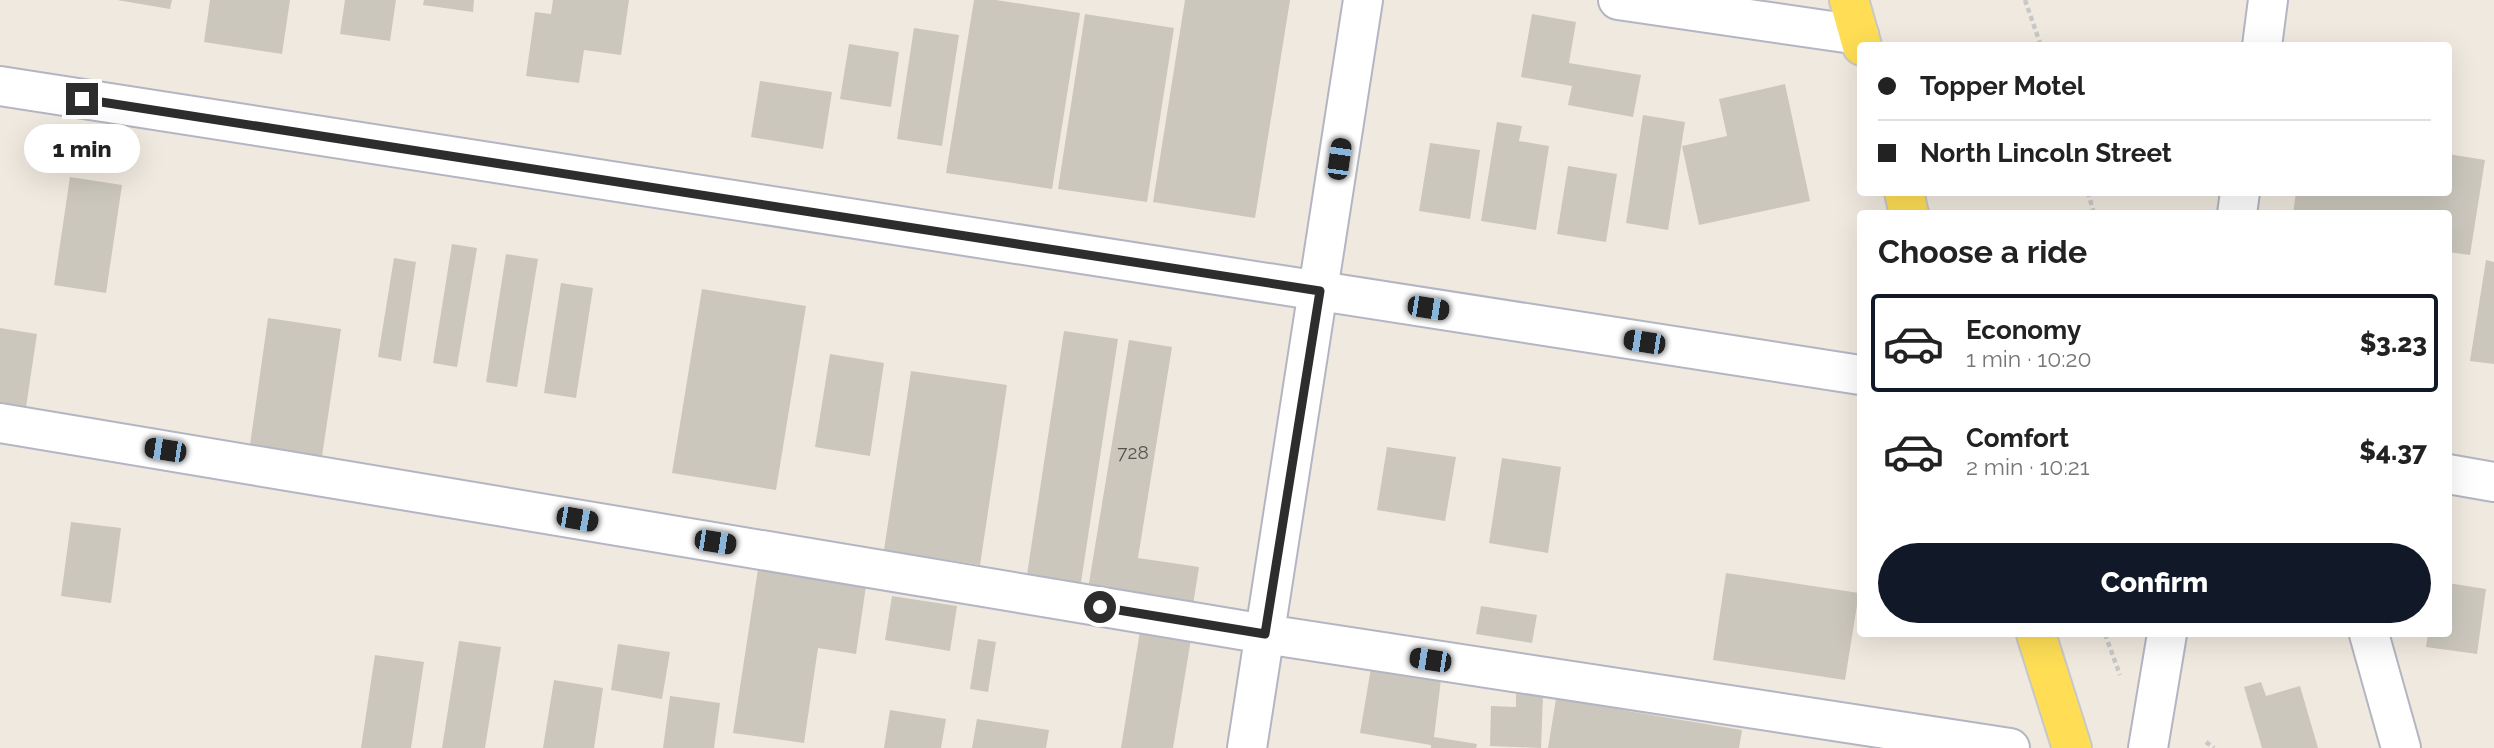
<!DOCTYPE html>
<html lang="en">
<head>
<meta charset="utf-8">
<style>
	:root { --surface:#fff; --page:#f2f2f2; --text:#222; --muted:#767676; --line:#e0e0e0; --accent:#111827 }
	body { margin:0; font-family:Raleway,sans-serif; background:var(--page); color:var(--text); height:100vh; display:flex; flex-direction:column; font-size:26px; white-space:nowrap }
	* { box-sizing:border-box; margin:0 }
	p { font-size:23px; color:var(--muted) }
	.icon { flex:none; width:38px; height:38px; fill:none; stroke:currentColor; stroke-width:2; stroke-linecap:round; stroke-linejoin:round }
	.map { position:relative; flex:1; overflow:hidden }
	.drawer { position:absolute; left:1857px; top:210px; width:595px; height:427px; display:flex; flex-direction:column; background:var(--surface); border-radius:7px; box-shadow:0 7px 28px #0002 }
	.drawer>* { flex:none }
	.guide { position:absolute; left:1857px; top:42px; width:595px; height:154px; border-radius:7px; box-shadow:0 7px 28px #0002; display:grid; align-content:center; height:154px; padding:0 21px; background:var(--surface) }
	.end { position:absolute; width:32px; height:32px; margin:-16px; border:9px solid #2d2d2d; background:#fff; box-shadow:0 0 0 4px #fff }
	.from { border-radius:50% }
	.bubble { position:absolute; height:49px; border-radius:24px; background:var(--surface); box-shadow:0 7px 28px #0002; font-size:23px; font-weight:800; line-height:49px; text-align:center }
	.car { position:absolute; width:21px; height:42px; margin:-21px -10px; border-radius:9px; box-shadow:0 0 5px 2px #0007; background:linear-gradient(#222 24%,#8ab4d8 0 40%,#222 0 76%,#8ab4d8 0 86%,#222 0) }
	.guide b { display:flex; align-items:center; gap:24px; height:66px; font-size:26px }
	.guide b+b { border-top:2px solid var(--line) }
	.guide i { width:18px; height:18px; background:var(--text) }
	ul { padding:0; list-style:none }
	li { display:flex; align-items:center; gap:21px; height:98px; margin:0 14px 10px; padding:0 7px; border:4px solid transparent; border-radius:7px }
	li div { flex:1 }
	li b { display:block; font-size:26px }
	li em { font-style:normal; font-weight:800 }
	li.active { border-color:var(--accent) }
	li>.icon { width:63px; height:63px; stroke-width:1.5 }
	h2 { padding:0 21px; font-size:32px; line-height:84px }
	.primary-button { display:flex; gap:14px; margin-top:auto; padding:14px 21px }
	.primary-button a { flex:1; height:80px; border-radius:42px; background:var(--accent); color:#fff; font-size:28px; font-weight:800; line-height:80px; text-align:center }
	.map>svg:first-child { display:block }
	.building { fill:#cbc7bd }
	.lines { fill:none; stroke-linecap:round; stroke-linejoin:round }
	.minor-casing { stroke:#b3b5c2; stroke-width:42 }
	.major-casing { stroke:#c8c8c8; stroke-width:42 }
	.path { stroke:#c8c8c8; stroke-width:4.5; stroke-dasharray:5 3.5; stroke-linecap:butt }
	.minor { stroke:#fff; stroke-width:38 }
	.major { stroke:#ffde55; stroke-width:38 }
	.route { stroke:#2d2d2d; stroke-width:9 }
	.labels { text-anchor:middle; stroke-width:5; stroke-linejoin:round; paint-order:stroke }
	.number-label { font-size:19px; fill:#545451 }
</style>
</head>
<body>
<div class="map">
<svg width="2494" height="748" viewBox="0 0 2494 748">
	<rect width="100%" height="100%" fill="#f0e9df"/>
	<path class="building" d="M117,0h55l-2,9z
		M210,0h80l-8,54 -78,-12z
		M345,0h51l-6,41 -50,-7z
		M424,0h50l-1,12 -50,-7z
		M553,0h76l-8,55 -37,-5 -5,33 -53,-7 9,-64 16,2z
		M974,0h22l84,13 -28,176 -106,-16z
		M1185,0h105l-35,218 -102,-16z
		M1085,14l89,14 -27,174 -89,-13z
		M1532,14l44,8 -7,41 72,12 -8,42 -65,-12 4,-19 -51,-9z
		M914,28l45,7 -17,111 -45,-7z
		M849,44l50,8 -8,55 -51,-8z
		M760,81l72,11 -9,57 -72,-12z
		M1785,84l25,117 -111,24 -17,-79 45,-10 -8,-37z
		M1643,115l42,7 -17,108 -42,-7z
		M1497,122l25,4 -3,15 30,5 -13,84 -55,-9z
		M1430,143l50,7 -10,69 -51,-8z
		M2448,154l37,6 -15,95 -22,-3v-38h-155l3,-22h152z
		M1568,166l49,8 -11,68 -49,-8z
		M70,177l52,8 -16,108 -52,-8z
		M452,244l25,4 -20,119 -24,-4z
		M506,254l32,5 -21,128 -31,-5z
		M394,258l22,4 -15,99 -23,-4z
		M2486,260l8,2v102l-24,-3z
		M561,283l32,5 -17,110 -32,-5z
		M702,289l104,17 -30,184 -104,-17z
		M268,318l73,11 -20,134 -72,-11z
		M0,328l37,6 -12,80 -25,-4z
		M1064,331l54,8 -38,250 -54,-8z
		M1129,340l43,7 -34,211 61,9 -7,44 -105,-16z
		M830,354l54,9 -14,93 -55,-9z
		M911,371l96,14 -27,180 -96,-15z
		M1387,447l69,10 -11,64 -68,-11z
		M1502,458l59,9 -13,86 -59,-10z
		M71,522l50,6 -10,75 -50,-7z
		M758,569l108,17 -10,68 -38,-6 -14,95 -71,-10z
		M1726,573l133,20 -14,87 -132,-20z
		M2448,583l38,6 -9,65 -51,-7 2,-13h20z
		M892,596l65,10 -7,45 -65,-11z
		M1481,606l56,9 -5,28 -56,-9z
		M1140,631l51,8 -18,109h-52z
		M978,639l18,3 -8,50 -18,-3z
		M459,641l42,6 -16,101h-43z
		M618,644l52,8 -8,47 -51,-9z
		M375,655l49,7 -13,86h-50z
		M1371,668l70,11 -7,58 43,7 -1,4h-45v-3l-71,-12z
		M554,680l49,8 -9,60h-51z
		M2261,682l5,14 34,-10 18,62h-56l-18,-61z
		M1516,694l27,1 -2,53 -51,-2 1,-40 25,1z
		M670,696l50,7 -6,45h-51z
		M1556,699l186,31 -3,18h-191z
		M890,710l56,9 -5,29h-57z
		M977,719l72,11 -3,18h-74z"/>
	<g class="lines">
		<defs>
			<path id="minor" d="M1618,0l241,35
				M2262,46l6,-46
				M0,86l1860,289
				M2237,214l3,-22
				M0,423l1265,211 745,114
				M2448,474l46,8
				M2369,634l32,114
				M1247,748l116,-748
				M2148,748l19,-114"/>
			<path id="major" d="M1849,0l13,46
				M1904,192l5,22
				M2036,634l36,114"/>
		</defs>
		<use href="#minor" class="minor-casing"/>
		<use href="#major" class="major-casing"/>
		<path class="path" d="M2025,0l16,46
			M2088,192l6,22
			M2105,634l15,41
			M2206,742l8,6"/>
		<use href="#minor" class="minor"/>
		<use href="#major" class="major"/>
	</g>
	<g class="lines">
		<path class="route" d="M82,99l1238,192 -55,343 -165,-27"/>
	</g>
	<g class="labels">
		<g class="number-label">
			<text x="1133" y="459">728</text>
		</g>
	</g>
</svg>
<i class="end from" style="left:1100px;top:607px"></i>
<i class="end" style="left:82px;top:99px"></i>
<div class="bubble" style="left:24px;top:124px;width:116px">1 min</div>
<i class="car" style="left:1339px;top:159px;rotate:8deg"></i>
<i class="car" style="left:1428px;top:308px;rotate:99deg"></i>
<i class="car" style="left:1644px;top:342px;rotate:279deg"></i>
<i class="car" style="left:165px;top:450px;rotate:279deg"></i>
<i class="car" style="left:577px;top:519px;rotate:100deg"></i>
<i class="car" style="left:715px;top:542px;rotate:99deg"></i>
<i class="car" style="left:1430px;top:660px;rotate:279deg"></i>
<div class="guide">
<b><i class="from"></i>Topper Motel</b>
<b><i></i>North Lincoln Street</b>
</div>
<section class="drawer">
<h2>Choose a ride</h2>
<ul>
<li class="active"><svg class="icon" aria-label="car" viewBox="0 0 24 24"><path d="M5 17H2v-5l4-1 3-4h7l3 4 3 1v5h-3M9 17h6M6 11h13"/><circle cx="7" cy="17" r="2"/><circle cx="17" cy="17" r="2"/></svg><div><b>Economy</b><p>1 min · 10:20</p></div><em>$3.23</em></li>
<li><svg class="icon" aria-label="car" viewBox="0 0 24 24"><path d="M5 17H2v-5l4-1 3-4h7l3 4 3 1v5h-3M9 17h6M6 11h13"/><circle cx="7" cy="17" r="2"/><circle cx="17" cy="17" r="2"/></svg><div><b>Comfort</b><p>2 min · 10:21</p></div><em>$4.37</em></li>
</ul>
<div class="primary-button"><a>Confirm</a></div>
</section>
</div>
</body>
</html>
